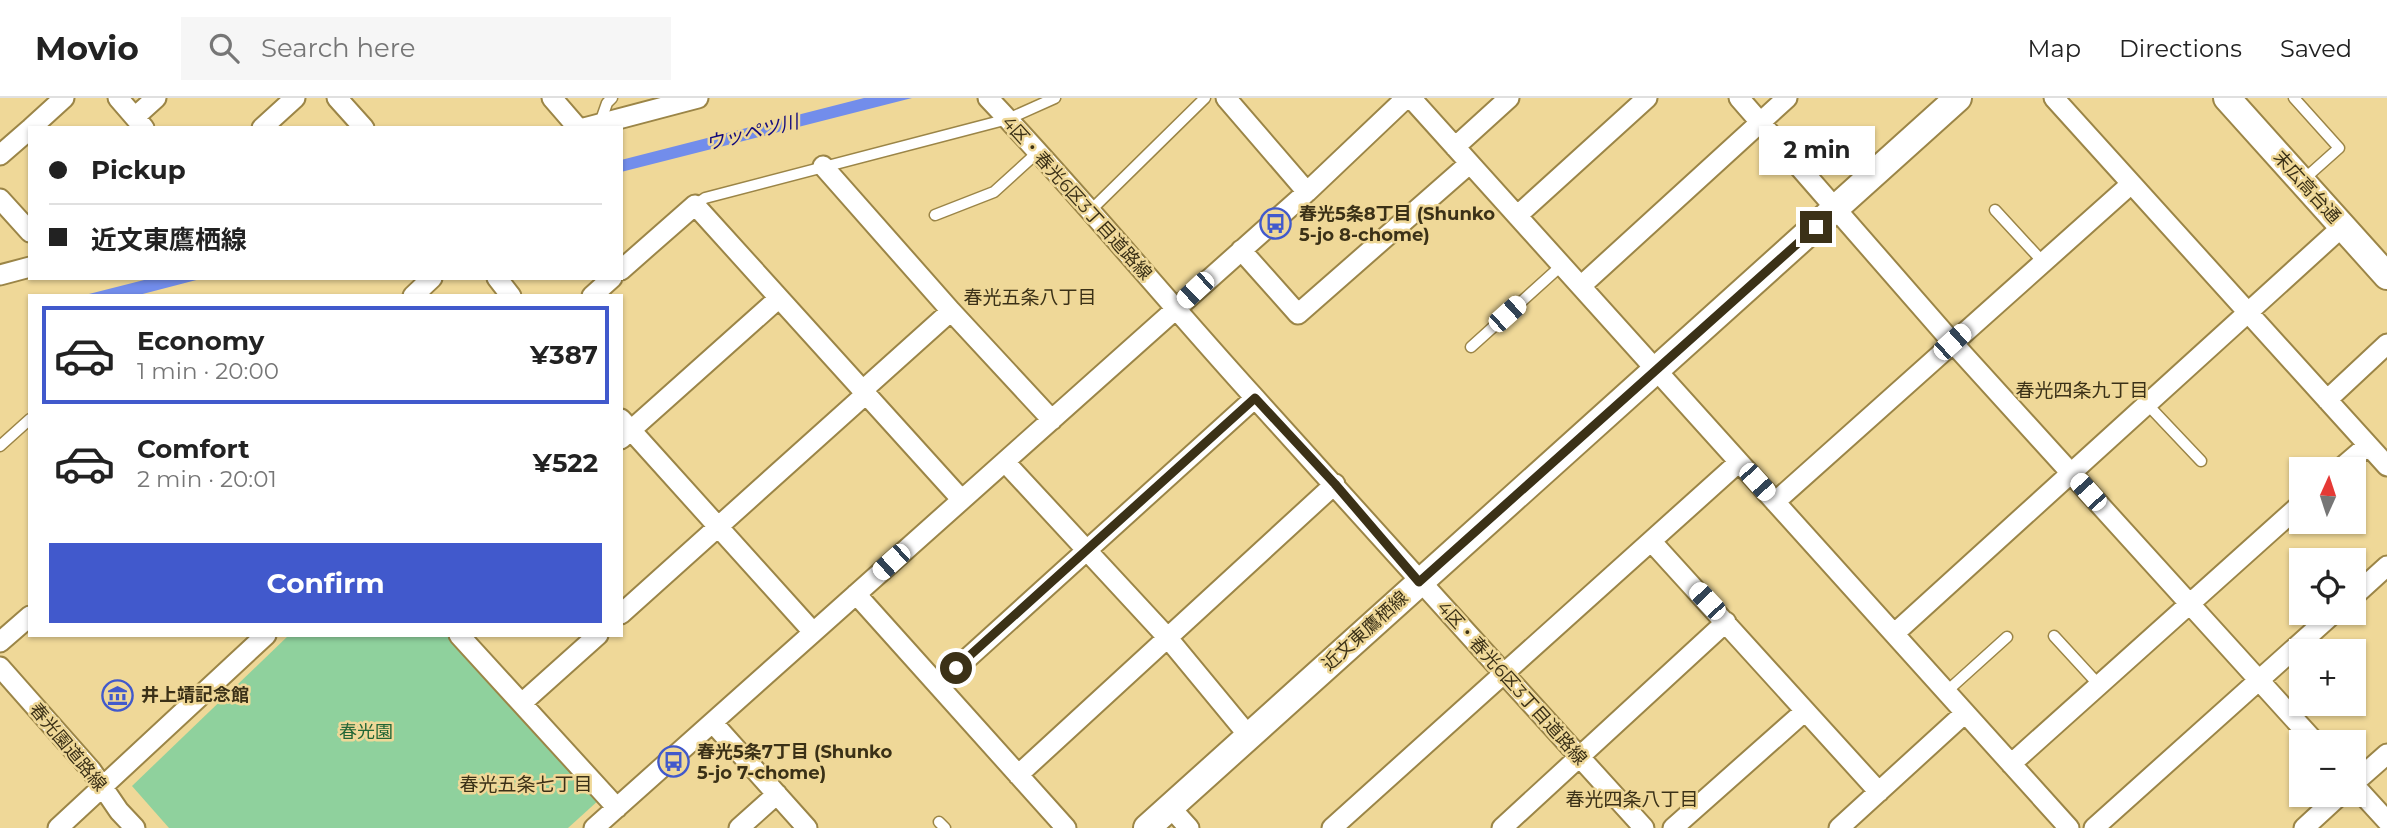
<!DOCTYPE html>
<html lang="en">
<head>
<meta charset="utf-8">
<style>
	:root { --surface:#fff; --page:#f6f6f6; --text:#222; --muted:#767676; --line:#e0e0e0; --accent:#4159cc }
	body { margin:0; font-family:Montserrat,"Noto Sans JP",sans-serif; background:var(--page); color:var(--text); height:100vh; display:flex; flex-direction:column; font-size:26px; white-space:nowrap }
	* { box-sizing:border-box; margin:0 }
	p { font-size:23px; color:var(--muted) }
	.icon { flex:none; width:38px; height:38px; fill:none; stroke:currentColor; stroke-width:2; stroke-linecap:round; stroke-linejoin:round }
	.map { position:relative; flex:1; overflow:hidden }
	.sheet { position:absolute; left:28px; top:196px; width:595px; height:343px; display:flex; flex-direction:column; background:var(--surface); border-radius:0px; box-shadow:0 2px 5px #0004 }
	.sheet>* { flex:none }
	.banner { position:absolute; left:28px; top:28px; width:595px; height:154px; border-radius:0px; box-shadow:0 2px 5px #0004; display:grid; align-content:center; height:154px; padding:0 21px; background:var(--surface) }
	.needle { width:46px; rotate:3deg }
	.fabs { position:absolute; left:2289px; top:359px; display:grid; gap:14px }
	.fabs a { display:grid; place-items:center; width:77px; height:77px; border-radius:0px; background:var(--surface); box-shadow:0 2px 5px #0004; font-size:35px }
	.end { position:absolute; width:32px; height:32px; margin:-16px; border:9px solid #3b3117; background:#fff; box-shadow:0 0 0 4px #fff }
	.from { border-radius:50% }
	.bubble { position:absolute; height:49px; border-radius:0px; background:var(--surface); box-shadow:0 2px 5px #0004; font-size:23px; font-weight:700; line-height:49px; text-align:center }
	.car { position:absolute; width:21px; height:42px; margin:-21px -10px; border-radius:9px; box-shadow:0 0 5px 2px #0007; background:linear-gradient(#fff 24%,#345 0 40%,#fff 0 76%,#345 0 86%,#fff 0) }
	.banner b { display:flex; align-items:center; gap:24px; height:66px; font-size:26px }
	.banner b+b { border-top:2px solid var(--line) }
	.banner i { width:18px; height:18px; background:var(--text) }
	ul { padding:12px 0 0; list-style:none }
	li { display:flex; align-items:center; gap:21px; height:98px; margin:0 14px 10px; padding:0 7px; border:4px solid transparent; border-radius:0px }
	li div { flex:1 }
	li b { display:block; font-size:26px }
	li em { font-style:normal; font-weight:700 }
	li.selected { border-color:var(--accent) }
	li>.icon { width:63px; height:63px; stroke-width:1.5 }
	.cta { display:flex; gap:14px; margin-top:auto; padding:14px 21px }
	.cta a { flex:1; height:80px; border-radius:0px; background:var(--accent); color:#fff; font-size:28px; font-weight:700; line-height:80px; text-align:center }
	header { display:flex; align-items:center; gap:42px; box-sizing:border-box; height:98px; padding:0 35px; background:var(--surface); border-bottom:2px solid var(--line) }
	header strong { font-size:33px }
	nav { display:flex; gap:38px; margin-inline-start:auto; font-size:24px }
	.search { width:490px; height:63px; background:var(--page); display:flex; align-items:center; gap:18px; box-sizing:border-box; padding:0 24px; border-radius:0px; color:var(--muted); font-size:26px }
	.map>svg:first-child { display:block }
	.green { fill:#8fd19d }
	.water { fill:#728deb }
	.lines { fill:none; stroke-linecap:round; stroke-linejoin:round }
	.lane-casing { stroke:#9b8547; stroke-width:13 }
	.street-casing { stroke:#9b8547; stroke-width:23 }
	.secondary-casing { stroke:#9b8547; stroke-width:30 }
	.lane { stroke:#fff; stroke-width:10 }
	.street { stroke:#fff; stroke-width:19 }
	.secondary { stroke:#fff; stroke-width:26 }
	.route { stroke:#3b3117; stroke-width:9 }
	.labels { text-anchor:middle; stroke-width:5; stroke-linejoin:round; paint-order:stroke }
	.street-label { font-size:18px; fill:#3b3117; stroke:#efd898 }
	.poi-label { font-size:18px; font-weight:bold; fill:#3b3117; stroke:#efd898; text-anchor:start }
	.park-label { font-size:18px; fill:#206535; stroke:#efd898 }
	.water-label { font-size:19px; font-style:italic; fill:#120a7c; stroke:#efd898 }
	.neighbourhood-label { font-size:19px; fill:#3b3117; stroke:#efd898 }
</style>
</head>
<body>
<header>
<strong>Movio</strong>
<div class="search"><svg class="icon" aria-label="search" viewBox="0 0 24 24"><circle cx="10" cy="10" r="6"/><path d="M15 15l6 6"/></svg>Search here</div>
<nav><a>Map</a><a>Directions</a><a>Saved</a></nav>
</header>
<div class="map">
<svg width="2387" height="730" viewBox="0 0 2387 730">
	<rect width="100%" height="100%" fill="#efd898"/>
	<path class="green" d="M289,537h158l153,164 -32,29h-399l-37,-42z"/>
	<path class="water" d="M864,0h48l-291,74v-12z
		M152,180h52l-69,18h-54z"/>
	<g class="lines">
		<defs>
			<path id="lane" d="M2294,0l45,50 -37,33
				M600,25l7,-20 5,-5
				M695,107l10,-7 303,-79 47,-21
				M1995,112l48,52
				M1090,113l115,-113
				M935,117l59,-23 44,-40
				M1471,249l91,-82
				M2147,306l54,57
				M0,348l30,-27
				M2054,538l45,49
				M1946,594l61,-55
				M939,724l6,6"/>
			<path id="street" d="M118,0l26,30
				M337,0l27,30
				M552,0l26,30
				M988,0c92,97 177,201 267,300 129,143 259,287 389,430
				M1226,0l81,94
				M1411,0l658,730
				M1739,0l213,244 363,400
				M2054,0l333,368
				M135,19l21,-19
				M31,30l33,-30
				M262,30l33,-30
				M584,30l114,-30
				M1455,49l54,-49
				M0,57l30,-26
				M823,68l128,145 101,109
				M0,101l30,33
				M1518,117l129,-117
				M1241,152l57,64 171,-150
				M621,172l74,-65 266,294
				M0,177l30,-8
				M497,180l14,18
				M1581,188l206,-188
				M413,198l19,-18
				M592,198l20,-18
				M863,292l88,-79
				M2327,302l60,-56
				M621,321l192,213
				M621,341l158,-141
				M1005,364l162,175 81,98
				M2340,371l28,-24
				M1775,404l356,-318
				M1651,443l228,251
				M856,496l210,234
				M2354,498l33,-30
				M621,516l246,-221
				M1895,535l447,-406
				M459,537l158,173
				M0,544l30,-26
				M0,569l91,103 28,41 16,17
				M938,587l317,-287
				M522,605l76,-68
				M713,625l94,105
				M2011,666l290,-260
				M1018,677l317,-291
				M2354,685l33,-29
				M2354,687l33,36
				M1170,709l19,21
				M58,730l208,-193
				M594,730l713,-636 99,-94
				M739,730l38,-34
				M1332,730l407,-366
				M1502,730l224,-206
				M1673,730l132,-117
				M1839,730l126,-115
				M2094,730l241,-216
				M2304,730l37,-34"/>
			<path id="secondary" d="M2227,0l160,178
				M1147,730l811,-730"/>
		</defs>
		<use href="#lane" class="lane-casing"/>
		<use href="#street" class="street-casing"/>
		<use href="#secondary" class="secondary-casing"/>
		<use href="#lane" class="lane"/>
		<use href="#street" class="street"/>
		<use href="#secondary" class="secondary"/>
	</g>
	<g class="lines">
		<path class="route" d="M956,570l299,-270 80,86 84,98 397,-355"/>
	</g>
	<defs>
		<symbol id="bus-ring" viewBox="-11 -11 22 22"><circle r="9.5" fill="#efd898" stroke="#4159cc" stroke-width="1.5"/><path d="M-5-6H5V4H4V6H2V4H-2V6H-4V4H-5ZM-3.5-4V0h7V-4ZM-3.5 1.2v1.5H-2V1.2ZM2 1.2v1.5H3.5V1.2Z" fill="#4159cc"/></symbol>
		<symbol id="museum-ring" viewBox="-11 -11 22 22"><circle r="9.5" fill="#efd898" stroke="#4159cc" stroke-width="1.5"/><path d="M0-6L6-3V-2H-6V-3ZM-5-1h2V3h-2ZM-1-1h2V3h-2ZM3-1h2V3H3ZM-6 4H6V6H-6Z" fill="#4159cc"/></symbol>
	</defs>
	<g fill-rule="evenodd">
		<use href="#bus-ring" x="1258" y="108" width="35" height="35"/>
		<use href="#museum-ring" x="100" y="580" width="35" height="35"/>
		<use href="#bus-ring" x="656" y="646" width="35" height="35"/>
	</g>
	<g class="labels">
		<g class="street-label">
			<text transform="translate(2307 89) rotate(48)" y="6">末広高台通</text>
			<text transform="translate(1077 100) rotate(48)" y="6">4区・春光6区3丁目道路線</text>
			<text transform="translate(1365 533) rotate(-42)" y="6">近文東鷹栖線</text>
			<text transform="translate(1512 585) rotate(48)" y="6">4区・春光6区3丁目道路線</text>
			<text transform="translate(68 649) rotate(50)" y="6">春光園道路線</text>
		</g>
		<g class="poi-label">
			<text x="1299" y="122">春光5条8丁目 (Shunko<tspan x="1299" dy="21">5-jo 8-chome)</tspan></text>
			<text x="141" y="603">井上靖記念館</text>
			<text x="697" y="660">春光5条7丁目 (Shunko<tspan x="697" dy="21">5-jo 7-chome)</tspan></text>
		</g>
		<g class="park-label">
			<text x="366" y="640">春光園</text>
		</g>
		<g class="water-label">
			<text transform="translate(752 34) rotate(-14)" y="7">ウッペツ川</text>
		</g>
		<g class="neighbourhood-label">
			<text x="1030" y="206">春光五条八丁目</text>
			<text x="2082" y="299">春光四条九丁目</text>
			<text x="526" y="693">春光五条七丁目</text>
			<text x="1632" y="708">春光四条八丁目</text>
		</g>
	</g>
</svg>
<div class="fabs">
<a><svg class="needle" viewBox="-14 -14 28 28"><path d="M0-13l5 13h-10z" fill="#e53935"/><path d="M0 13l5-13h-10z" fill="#767676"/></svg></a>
<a><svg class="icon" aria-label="locate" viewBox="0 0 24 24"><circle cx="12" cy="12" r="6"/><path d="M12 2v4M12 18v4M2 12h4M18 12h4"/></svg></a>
<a>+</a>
<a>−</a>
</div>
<i class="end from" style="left:956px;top:570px"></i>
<i class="end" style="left:1816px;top:129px"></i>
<div class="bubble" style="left:1759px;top:28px;width:116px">2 min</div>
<i class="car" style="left:1195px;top:192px;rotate:227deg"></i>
<i class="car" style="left:1507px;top:216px;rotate:48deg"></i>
<i class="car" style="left:1952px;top:244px;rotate:48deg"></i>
<i class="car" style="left:1757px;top:384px;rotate:138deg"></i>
<i class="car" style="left:2088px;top:394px;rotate:318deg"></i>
<i class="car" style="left:891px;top:464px;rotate:228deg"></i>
<i class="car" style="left:1707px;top:503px;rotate:317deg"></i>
<div class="banner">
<b><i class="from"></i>Pickup</b>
<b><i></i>近文東鷹栖線</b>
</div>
<section class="sheet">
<ul>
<li class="selected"><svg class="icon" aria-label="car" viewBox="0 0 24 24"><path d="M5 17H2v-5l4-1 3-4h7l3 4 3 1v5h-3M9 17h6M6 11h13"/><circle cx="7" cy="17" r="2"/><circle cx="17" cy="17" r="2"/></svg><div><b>Economy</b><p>1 min · 20:00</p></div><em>¥387</em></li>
<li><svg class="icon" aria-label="car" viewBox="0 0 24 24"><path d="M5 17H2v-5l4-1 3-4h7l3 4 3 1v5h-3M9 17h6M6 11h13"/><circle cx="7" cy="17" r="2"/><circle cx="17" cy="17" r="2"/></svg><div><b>Comfort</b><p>2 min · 20:01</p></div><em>¥522</em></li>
</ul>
<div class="cta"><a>Confirm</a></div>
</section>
</div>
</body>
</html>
